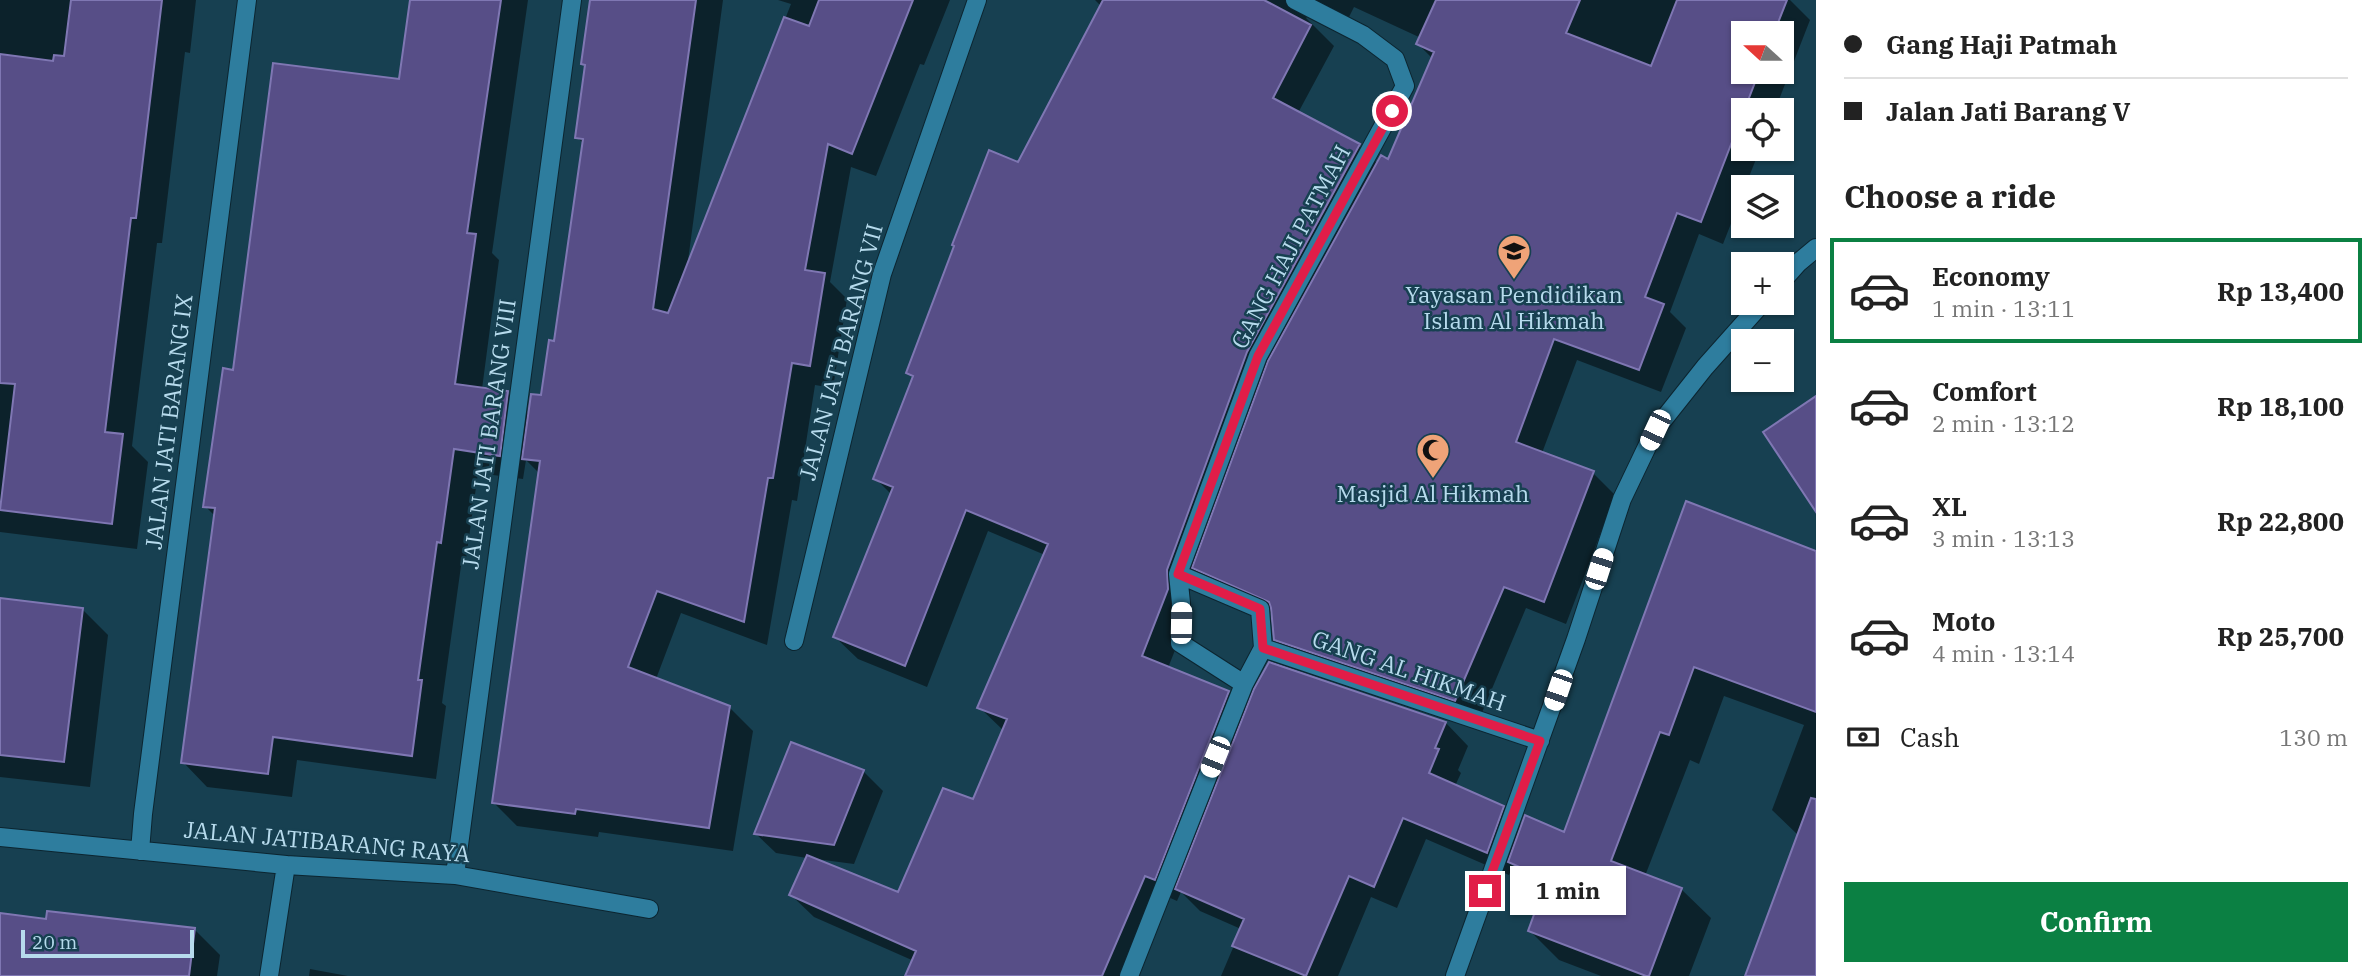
<!DOCTYPE html>
<html lang="en">
<head>
<meta charset="utf-8">
<style>
	:root { --surface:#fff; --page:#f6f6f6; --text:#222; --muted:#767676; --line:#e0e0e0; --accent:#0b8043 }
	body { margin:0; font-family:"IBM Plex Serif",serif; background:var(--page); color:var(--text); height:100vh; display:flex; flex-direction:column; font-size:26px; white-space:nowrap }
	* { box-sizing:border-box; margin:0 }
	p { font-size:23px; color:var(--muted) }
	.icon { flex:none; width:38px; height:38px; fill:none; stroke:currentColor; stroke-width:2; stroke-linecap:round; stroke-linejoin:round }
	.map { position:relative; flex:1; overflow:hidden }
	.drawer { display:flex; flex-direction:column; background:var(--surface); width:560px }
	.drawer>* { flex:none }
	.banner { display:grid; align-content:center; height:154px; padding:0 28px; background:var(--surface) }
	.needle { width:46px; rotate:291deg }
	.tools { position:absolute; left:1731px; top:21px; display:grid; gap:14px }
	.tools a { display:grid; place-items:center; width:63px; height:63px; border-radius:0px; background:var(--surface); box-shadow:0 2px 5px #0004; font-size:35px }
	.scale { position:absolute; left:21px; bottom:18px; width:173px; box-sizing:border-box; padding-left:7px; border:4px solid #b7dbed; border-top:0; font-size:19px; line-height:24px; white-space:nowrap; color:#b7dbed; -webkit-text-stroke:5px #174051; paint-order:stroke }
	.end { position:absolute; width:32px; height:32px; margin:-16px; border:9px solid #e11d48; background:#fff; box-shadow:0 0 0 4px #fff }
	.from { border-radius:50% }
	.bubble { position:absolute; height:49px; border-radius:0px; background:var(--surface); box-shadow:0 2px 5px #0004; font-size:23px; font-weight:700; line-height:49px; text-align:center }
	.car { position:absolute; width:21px; height:42px; margin:-21px -10px; border-radius:9px; box-shadow:0 0 5px 2px #0007; background:linear-gradient(#fff 24%,#345 0 40%,#fff 0 76%,#345 0 86%,#fff 0) }
	.banner b { display:flex; align-items:center; gap:24px; height:66px; font-size:26px }
	.banner b+b { border-top:2px solid var(--line) }
	.banner i { width:18px; height:18px; background:var(--text) }
	ul { padding:0; list-style:none }
	li { display:flex; align-items:center; gap:21px; height:105px; margin:0 14px 10px; padding:0 14px; border:4px solid transparent; border-radius:0px }
	li div { flex:1 }
	li b { display:block; font-size:26px }
	li em { font-style:normal; font-weight:700 }
	li.current { border-color:var(--accent) }
	li>.icon { width:63px; height:63px; stroke-width:1.5 }
	h2 { padding:0 28px; font-size:32px; line-height:84px }
	.pay { display:flex; align-items:center; gap:18px; height:77px; padding:0 28px; font-size:26px }
	.pay p { margin-inline-start:auto }
	.button { display:flex; gap:14px; margin-top:auto; padding:14px 28px }
	.button a { flex:1; height:80px; border-radius:0px; background:var(--accent); color:#fff; font-size:28px; font-weight:700; line-height:80px; text-align:center }
	main { display:flex; flex:1; min-height:0 }
	.map>svg:first-child { display:block }
	.shadow { fill:#0007; fill-rule:evenodd }
	.building { fill:#574e87; stroke:#7f77b3; stroke-width:2 }
	.lines { fill:none; stroke-linecap:round; stroke-linejoin:round }
	.street-casing { stroke:#0c2530; stroke-width:20 }
	.street { stroke:#2e7d9e; stroke-width:18 }
	.route { stroke:#e11d48; stroke-width:9 }
	.labels { text-anchor:middle; stroke-width:5; stroke-linejoin:round; paint-order:stroke }
	.street-label { font-size:23px; fill:#b7dbed; stroke:#174051 }
	.poi-label { font-size:23px; fill:#b7dbed; stroke:#174051 }
</style>
</head>
<body>
<main>
<div class="map">
<svg width="1816" height="976" viewBox="0 0 1816 976">
	<rect width="100%" height="100%" fill="#174051"/>
	<path class="shadow" d="M0,0h196l-6,53 -5,-1 -23,191h-5l-25,203 16,16 -11,87 -137,-17z
		M412,0h116l-36,253 7,7 -17,129 25,4 23,22 12,-18 14,-54 28,-199 -7,-7 10,-70 -4,-3 9,-64h131l-36,268 104,-264 -13,-4h172l-26,65 -4,-1 -44,112 -25,-9 -21,115 17,17 -14,89 -18,-3 -18,116 -5,-1 -25,145 -86,-32 -25,66 73,28 24,24 -20,120 -134,-19 -1,5 -81,-11 -24,-24 47,-328 -14,-14 -3,19 -45,-6 -13,93h-4l-19,137 4,3 -10,73 -139,-19 -5,37 -85,-10 -24,-25 33,-245 -11,-11 30,-135 166,-290z
		M1095,0h695l20,20 -35,90h-32v39h17l-15,38h-2v6l-20,51 -24,-10 -29,78 16,16 -25,64 -84,-32 -35,93 51,20 22,22 -49,129 -40,-16 -48,114 -180,-60 -23,-23 -1,-24 -57,-25 -19,-20 -9,23 1,19 -22,56 60,24 19,19 199,12 22,23 -10,24 3,3 -6,13 48,21 20,20 42,7 122,-331 129,51v422h-69l52,-140 -27,-26 32,-85 -80,-29 -25,68 -9,-4 -45,116 36,13 30,29 -22,58h-88l-42,-16 -29,-29 14,-38 -31,-28 -4,10 -83,-36 -29,69 -26,-11 -33,79h-117l20,-47 -41,-18 -19,-19 -4,9 -9,-4 -34,79h-227l7,-15 -100,-44 -23,-22 16,-37 -31,-5 -20,-19 107,-63 20,20 -29,73 -38,-5 83,35 75,-93 30,-70 -25,-24 66,-152 -57,-24 -61,156 -69,-28 -23,-22 57,-142 -17,-17 39,-100 -6,-6 194,-365zM1354,7l67,31 -3,6 15,15 -44,102 -11,3 -19,-18 -61,-33 36,-67 -28,-28 5,-5 35,10zM1743,33h39v39h-39z
		M0,600l82,9 26,26 -18,152 -90,-10z
		M0,915l48,5 146,9 26,26 -3,21h-217z
		M310,969l38,7h-39z"/>
	<path class="building" d="M71,0h91l-26,218h-5l-26,214 18,2 -11,90 -112,-14 15,-126 -15,-1v-329l53,7 1,-6 10,1z
		M410,0h91l-34,233 9,1 -21,150 53,7 -8,65 -46,-7 -13,94 -4,-1 -19,138h4l-10,76 -139,-19 -5,37 -87,-11 34,-255 -12,-1 20,-139 10,2 40,-307 126,16z
		M590,0h106l-43,309 15,4 116,-296 25,9 10,-26h94l-61,154 -24,-10 -23,126 20,3 -15,93 -18,-3 -19,115h-5l-24,144 -87,-31 -29,76 102,39 -21,122 -133,-19 -1,5 -83,-11 48,-342 -18,-2 9,-65 10,1 8,-55 5,1 29,-202 -8,-1 10,-73 -4,-1z
		M1103,0h161l47,25 -38,73 87,46 -113,208 -80,218 1,19 -26,67 87,35 -74,189 -10,-4 -43,100h-197l11,-25 -127,-56 18,-40 91,37 45,-104 30,11 34,-80 -30,-11 71,-164 -82,-34 -61,156 -72,-29 60,-150 -20,-8 40,-103 -7,-3 48,-127 -2,-1 37,-95 29,12z
		M1436,0h144l-14,33 85,33 26,-66h110l-13,33h-31v39h16l-58,150 -24,-9 -32,84 19,7 -25,66 -85,-31 -38,103 78,29 -50,131 -40,-15 -49,114 -181,-61 -3,-32 -2,-6 -77,-34 76,-207 113,-206 7,4 46,-107 -18,-8z
		M1816,396v116l-53,-80z
		M1686,501l130,50v161l-122,-45 -25,68 -9,-3 -49,129 71,27 -33,88h-3l-118,-45 19,-52 -39,-17 17,-47 39,17z
		M0,598l83,10 -19,154 -64,-7z
		M1269,662l177,60 -11,26 4,1 -10,24 75,33 -17,47 -84,-35 -29,69 -25,-11 -43,100 -74,-30 12,-27 -69,-30 79,-200z
		M791,742l73,28 -30,75 -80,-11z
		M1811,798l5,1v177h-71z
		M47,911l148,17 -6,48h-189v-63l46,6z"/>
	<g class="lines">
		<defs>
			<path id="street" d="M1782,281l16,-18 18,-15
				M794,641l88,-367 95,-274
				M1263,648l277,93
				M1244,684l-64,-41 1,-40 -3,-29 80,-218 147,-270 -10,-27 -32,-24 -68,-35
				M0,837l286,28 169,10 194,34
				M140,851l3,-37 104,-814
				M455,875l117,-875
				M269,976l17,-111
				M1129,976l115,-292 19,-36 -3,-39 -82,-35
				M1455,976l121,-337 46,-140 33,-69 50,-63 57,-64"/>
		</defs>
		<use href="#street" class="street-casing"/>
		<use href="#street" class="street"/>
	</g>
	<g class="lines">
		<path class="route" d="M1392,111l-134,245 -80,218 82,35 3,39 277,93 -55,150"/>
	</g>
	<defs>
		<symbol id="school-pin" viewBox="-11 -11 22 30"><path d="M0 17L-7.5 6A9.5 9.5 0 1 1 7.5 6Z" fill="#efa378" stroke="#174051"/><path d="M0-5L7-2L0 1L-7-2ZM-4 1L0 2.5L4 1V4Q0 6-4 4Z" fill="#111"/></symbol>
		<symbol id="mosque-pin" viewBox="-11 -11 22 30"><path d="M0 17L-7.5 6A9.5 9.5 0 1 1 7.5 6Z" fill="#efa378" stroke="#174051"/><path d="M3.5-4.9A6 6 0 1 0 3.5 4.9A5 5 0 1 1 3.5-4.9Z" fill="#111"/></symbol>
	</defs>
	<g fill-rule="evenodd">
		<use href="#school-pin" x="1495" y="232" width="38" height="52"/>
		<use href="#mosque-pin" x="1414" y="431" width="38" height="52"/>
	</g>
	<g class="labels">
		<g class="street-label">
			<text transform="translate(1291 247) rotate(-62)" y="8">GANG HAJI PATMAH</text>
			<text transform="translate(841 352) rotate(-75)" y="8">JALAN JATI BARANG VII</text>
			<text transform="translate(169 422) rotate(-83)" y="8">JALAN JATI BARANG IX</text>
			<text transform="translate(489 434) rotate(-82)" y="8">JALAN JATI BARANG VIII</text>
			<text transform="translate(1409 671) rotate(19)" y="8">GANG AL HIKMAH</text>
			<text transform="translate(327 842) rotate(5)" y="8">JALAN JATIBARANG RAYA</text>
		</g>
		<g class="poi-label">
			<text x="1514" y="303">Yayasan Pendidikan<tspan x="1514" dy="26">Islam Al Hikmah</tspan></text>
			<text x="1433" y="502">Masjid Al Hikmah</text>
		</g>
	</g>
</svg>
<div class="tools">
<a><svg class="needle" viewBox="-14 -14 28 28"><path d="M0-13l5 13h-10z" fill="#e53935"/><path d="M0 13l5-13h-10z" fill="#767676"/></svg></a>
<a><svg class="icon" aria-label="locate" viewBox="0 0 24 24"><circle cx="12" cy="12" r="6"/><path d="M12 2v4M12 18v4M2 12h4M18 12h4"/></svg></a>
<a><svg class="icon" aria-label="layers" viewBox="0 0 24 24"><path d="M12 4l9 5-9 5-9-5zM3 14l9 5 9-5"/></svg></a>
<a>+</a>
<a>−</a>
</div>
<div class="scale">20 m</div>
<i class="end from" style="left:1392px;top:111px"></i>
<i class="end" style="left:1485px;top:891px"></i>
<div class="bubble" style="left:1510px;top:866px;width:116px">1 min</div>
<i class="car" style="left:1655px;top:430px;rotate:205deg"></i>
<i class="car" style="left:1599px;top:569px;rotate:18deg"></i>
<i class="car" style="left:1181px;top:623px;rotate:1deg"></i>
<i class="car" style="left:1558px;top:690px;rotate:199deg"></i>
<i class="car" style="left:1215px;top:757px;rotate:202deg"></i>
</div>
<section class="drawer">
<div class="banner">
<b><i class="from"></i>Gang Haji Patmah</b>
<b><i></i>Jalan Jati Barang V</b>
</div>
<h2>Choose a ride</h2>
<ul>
<li class="current"><svg class="icon" aria-label="car" viewBox="0 0 24 24"><path d="M5 17H2v-5l4-1 3-4h7l3 4 3 1v5h-3M9 17h6M6 11h13"/><circle cx="7" cy="17" r="2"/><circle cx="17" cy="17" r="2"/></svg><div><b>Economy</b><p>1 min · 13:11</p></div><em>Rp 13,400</em></li>
<li><svg class="icon" aria-label="car" viewBox="0 0 24 24"><path d="M5 17H2v-5l4-1 3-4h7l3 4 3 1v5h-3M9 17h6M6 11h13"/><circle cx="7" cy="17" r="2"/><circle cx="17" cy="17" r="2"/></svg><div><b>Comfort</b><p>2 min · 13:12</p></div><em>Rp 18,100</em></li>
<li><svg class="icon" aria-label="car" viewBox="0 0 24 24"><path d="M5 17H2v-5l4-1 3-4h7l3 4 3 1v5h-3M9 17h6M6 11h13"/><circle cx="7" cy="17" r="2"/><circle cx="17" cy="17" r="2"/></svg><div><b>XL</b><p>3 min · 13:13</p></div><em>Rp 22,800</em></li>
<li><svg class="icon" aria-label="car" viewBox="0 0 24 24"><path d="M5 17H2v-5l4-1 3-4h7l3 4 3 1v5h-3M9 17h6M6 11h13"/><circle cx="7" cy="17" r="2"/><circle cx="17" cy="17" r="2"/></svg><div><b>Moto</b><p>4 min · 13:14</p></div><em>Rp 25,700</em></li>
</ul>
<div class="pay"><svg class="icon" aria-label="cash" viewBox="0 0 24 24"><path d="M3 7h18v10H3z"/><circle cx="12" cy="12" r="2"/></svg>Cash<p>130 m</p></div>
<div class="button"><a>Confirm</a></div>
</section>
</main>
</body>
</html>
